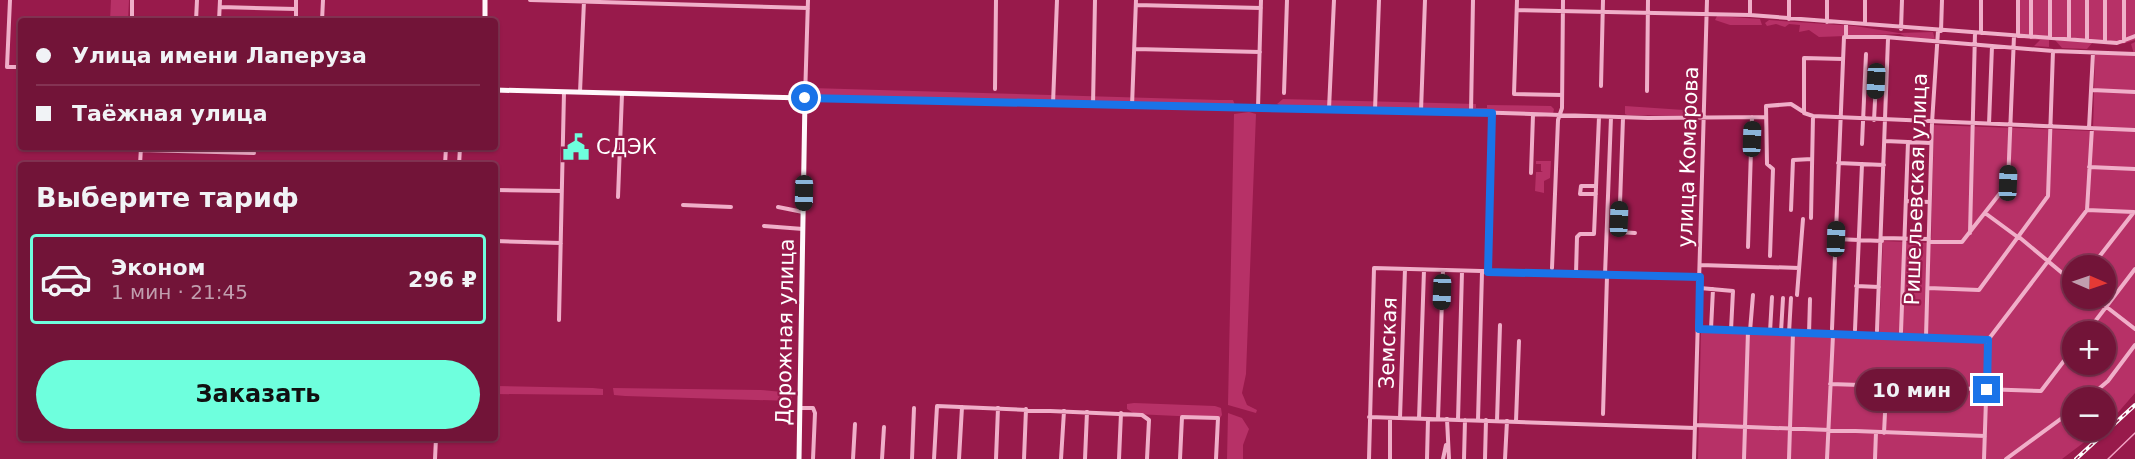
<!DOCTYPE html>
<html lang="ru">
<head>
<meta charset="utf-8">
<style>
	:root { --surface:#721438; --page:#7a2143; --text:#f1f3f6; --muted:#c19eae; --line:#843353; --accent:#6effdd }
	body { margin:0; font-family:"DejaVu Sans",sans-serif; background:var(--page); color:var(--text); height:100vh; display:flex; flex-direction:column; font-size:22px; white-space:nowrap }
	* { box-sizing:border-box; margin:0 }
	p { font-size:20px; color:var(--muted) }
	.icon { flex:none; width:33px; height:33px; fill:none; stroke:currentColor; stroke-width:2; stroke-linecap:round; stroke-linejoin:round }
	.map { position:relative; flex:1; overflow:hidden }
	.panel { position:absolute; left:18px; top:162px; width:480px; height:279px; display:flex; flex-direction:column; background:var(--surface); border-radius:6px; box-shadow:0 2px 4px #0004,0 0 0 2px var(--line) }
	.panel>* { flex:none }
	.banner { position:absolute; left:18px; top:18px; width:480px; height:132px; border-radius:6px; box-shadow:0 2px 4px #0004,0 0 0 2px var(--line); display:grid; align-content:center; height:132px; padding:0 18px; background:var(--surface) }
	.needle { width:39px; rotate:92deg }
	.buttons { position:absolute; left:2062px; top:255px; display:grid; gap:12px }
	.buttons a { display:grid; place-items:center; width:54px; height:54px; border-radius:50%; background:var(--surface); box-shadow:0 2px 4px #0004,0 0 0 2px var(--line); font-size:30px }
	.end { position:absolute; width:27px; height:27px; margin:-14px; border:8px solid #1a73e8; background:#fff; box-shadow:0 0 0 3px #fff }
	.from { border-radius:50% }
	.bubble { position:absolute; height:42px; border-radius:21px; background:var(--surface); box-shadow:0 2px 4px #0004,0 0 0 2px var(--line); font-size:20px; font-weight:700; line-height:42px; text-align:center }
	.car { position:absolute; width:18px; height:36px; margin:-18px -9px; border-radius:8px; box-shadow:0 0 4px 2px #0007; background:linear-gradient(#222 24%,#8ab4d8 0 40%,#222 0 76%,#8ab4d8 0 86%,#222 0) }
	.banner b { display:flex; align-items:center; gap:21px; height:57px; font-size:22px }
	.banner b+b { border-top:2px solid var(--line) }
	.banner i { width:15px; height:15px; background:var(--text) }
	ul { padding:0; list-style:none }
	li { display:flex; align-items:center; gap:18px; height:90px; margin:0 12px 9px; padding:0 6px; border:3px solid transparent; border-radius:6px }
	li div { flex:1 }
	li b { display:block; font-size:22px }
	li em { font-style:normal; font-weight:700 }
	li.active { border-color:var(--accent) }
	li>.icon { width:54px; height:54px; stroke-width:1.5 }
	h2 { padding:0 18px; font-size:27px; line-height:72px }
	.action { display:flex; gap:12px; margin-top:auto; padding:12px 18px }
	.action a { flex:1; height:69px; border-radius:36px; background:var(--accent); color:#111; font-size:24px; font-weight:700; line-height:69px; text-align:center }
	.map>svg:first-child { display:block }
	.green { fill:#b73167; fill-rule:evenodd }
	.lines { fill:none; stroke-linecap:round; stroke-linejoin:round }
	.stream { stroke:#f2a2c3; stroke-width:1.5 }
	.minor { stroke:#f0afc9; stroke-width:4 }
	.major { stroke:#fff8fb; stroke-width:5 }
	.rail-casing { stroke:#fff; stroke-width:4 }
	.rail { stroke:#981a4b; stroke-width:1.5; stroke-dasharray:4.5; stroke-linecap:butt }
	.route { stroke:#1a73e8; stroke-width:8 }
	.labels { text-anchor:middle; stroke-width:4.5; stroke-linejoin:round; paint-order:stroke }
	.poi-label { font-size:21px; fill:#fff; stroke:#981a4b; text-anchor:start }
	.street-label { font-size:21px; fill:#fff; stroke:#981a4b }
</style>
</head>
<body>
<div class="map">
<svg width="2135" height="459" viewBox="0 0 2135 459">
	<rect width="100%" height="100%" fill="#981a4b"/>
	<path class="green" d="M111,0h18l-1,21h-18z
		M2018,0h117v40l-13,4 -29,-2 -6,7 -25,-1 -7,-8h-6v7l-15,-1 6,-6 -22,-2z
		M1717,16l43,3 2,6h-32l-15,-5z
		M1769,20l86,6 44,7 34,-1 2,8 -26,-2 -9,-4 -81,3 -10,-7 -10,2 1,-7 -11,-1 -4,3 -9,-3 -9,2 -2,-3z
		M2135,42v351l-27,31 -2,2v-28h-33v32l26,1 -37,28h-364l3,-127 178,5 4,-96 48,2 3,-118 159,6 2,-79 39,2 -3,-10zM2073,266h33v32h-33zM2073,332h33v32h-33z
		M811,88l409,12h13l2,5 -425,-9 -2,-2z
		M1283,99l193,5v4h11v-3l64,1 3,3 -1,5 -266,-6 -10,-4z
		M1625,106l59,4 13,6 -70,-1 -2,-1z
		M1249,112l7,2 -10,260 -4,19 5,12 10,5 -1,3 -28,-8 6,-291z
		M1536,161h15l-1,17 -6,3v12l-9,-2 1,-19h7l-2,-1v-7h-5z
		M495,386l98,2 10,1v6l-108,-1z
		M613,388l148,2 31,3v8l-167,-5 -11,-1z
		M1134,403l81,3 6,2 1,7 -2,3 -85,-4 -8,-5v-5z
		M1228,413l14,5 7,11 -6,16v14h-16z"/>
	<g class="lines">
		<path class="stream" d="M2108,459l27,-26"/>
		<path class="minor" d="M10,0l-3,67h14
			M530,0l278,8
			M808,0l-3,98 666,14 177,6 118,-1
			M1517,0l-3,94 48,1
			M1136,5l125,3
			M220,7l76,2
			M1517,10l233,5 367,28 18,-7
			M1750,15v-15
			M1789,19v-19
			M132,21v-21
			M196,21l1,-21
			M219,21l1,-21
			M296,21v-21
			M322,21l1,-21
			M1827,22v-22
			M1865,24v-24
			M1901,29l1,-29
			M1941,31l1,-31
			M1981,33v-33
			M1846,36v-13
			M2018,36v-36
			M2031,37v-37
			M2050,37v-37
			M2069,39v-39
			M2087,39v-39
			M2105,41v-41
			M2124,41v-41
			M1135,49l125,3
			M1843,59l-39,-1v55l9,3 322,14
			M1601,86l2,-86
			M995,89l1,-89
			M2092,90l43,2
			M1647,91l1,-91
			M580,92l4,-91
			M1284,93l3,-93
			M1053,104l4,-104
			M1093,105l2,-105
			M1132,106l4,-106
			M1258,108l3,-108
			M1329,109l5,-109
			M1375,110l4,-110
			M1421,111l4,-111
			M1471,112l2,-112
			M1623,118l-4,114 16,1
			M1874,120l2,-38
			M1989,124l3,-78
			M2089,128l4,-75
			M1885,141l46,2
			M1862,144l4,-90
			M140,150l114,3
			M1838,163l46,2
			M140,165l1,-18
			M319,165h5
			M445,165l1,-18
			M459,165l1,-18
			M2089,167l46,2
			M1531,173l2,-58
			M495,190l67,1
			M1596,194h-16l1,-8h15
			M618,197l4,-103
			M1906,201l23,1
			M683,205l48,2
			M778,207l25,5
			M1791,210l2,-50 19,-1
			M2087,210l47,2
			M1985,213l34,25
			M1811,218l2,-102
			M764,226l39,3
			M1970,233l5,-200
			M2019,237l54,45
			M1882,238l47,1
			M1836,239l46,2
			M495,241l66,2
			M1930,242h32l46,-59 6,-147
			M1748,247l4,-130
			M1770,256l3,-87 -6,-5 -1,-58 25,-2 11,7
			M1700,265l99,3
			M2092,266l42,-54
			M1552,268l6,-148 4,-12 1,-108
			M1488,272l4,-159
			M1576,274l1,-37 3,-3h14l5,-117
			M1605,275l6,-158
			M1856,286l23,1
			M1700,288l33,3 -2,39
			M1928,288l51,2 69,-94 5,-145
			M1797,295l6,-76
			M2095,298l40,31
			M559,320l5,-228
			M1699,329l289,11
			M1711,329l2,-40
			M1832,329l12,-292h41l168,14 82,3
			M1855,330l7,-166
			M1750,331l3,-36
			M1877,331l11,-292
			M1770,332l2,-35
			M1781,332l2,-34
			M1901,332l7,-190
			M2087,332l48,-63
			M1789,333l2,-35
			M1809,334l1,-35
			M1926,337l6,-214 6,-92
			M1988,340l99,-130 5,-82
			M1830,384l211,7 32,-42
			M2088,398l20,-17 27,-36
			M800,408h13l2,5 -2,46
			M1603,414l4,-138
			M1369,417l326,11
			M1400,418l5,-149
			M1419,419l5,-149
			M1438,419l5,-149
			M1447,419l2,40
			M1458,420l4,-149
			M1478,420l4,-148
			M1497,421l3,-96
			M1516,421l3,-80
			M1696,425l289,11
			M1884,433l1,-20
			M435,459l1,-21
			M853,459l2,-35
			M882,459l2,-32
			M912,459l2,-51
			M934,459l3,-53 205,9 7,5 -2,39
			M959,459l3,-52
			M996,459l2,-51
			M1024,459l2,-50
			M1061,459l3,-48
			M1085,459l2,-47
			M1119,459l2,-46
			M1180,459l2,-42 36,1 -2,41
			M1369,459l5,-191 326,9
			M1390,459v-41
			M1427,459l1,-40
			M1443,459l3,-14
			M1464,459l1,-39
			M1485,459l1,-39
			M1505,459l2,-38
			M1694,459l13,-459
			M1744,459l4,-128
			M1789,459l4,-126
			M1827,459l6,-124
			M1875,459l1,-27
			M1984,459l4,-119
			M2006,459l67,-49"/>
		<path class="major" d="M485,21v-21
			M495,90l310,8 -6,361"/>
		<defs>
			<path id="rail" d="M2076,459l59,-54"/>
		</defs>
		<use href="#rail" class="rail-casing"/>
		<use href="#rail" class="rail"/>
	</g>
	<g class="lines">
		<path class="route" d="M805,98l687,15 -4,159 212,5 -1,52 289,11 -1,50"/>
	</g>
	<defs>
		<symbol id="civic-bare" viewBox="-9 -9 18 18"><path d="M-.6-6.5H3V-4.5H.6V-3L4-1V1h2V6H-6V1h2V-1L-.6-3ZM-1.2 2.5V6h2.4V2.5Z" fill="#6effdd" stroke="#981a4b" stroke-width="2.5" paint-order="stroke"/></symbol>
	</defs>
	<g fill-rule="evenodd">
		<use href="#civic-bare" x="557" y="128" width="38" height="38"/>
	</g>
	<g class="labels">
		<g class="poi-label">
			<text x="596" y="154">СДЭК</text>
		</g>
		<g class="street-label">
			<text transform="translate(1688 157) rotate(-88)" y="7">улица Комарова</text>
			<text transform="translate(1916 189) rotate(-88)" y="7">Ришельевская улица</text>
			<text transform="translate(785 332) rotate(-89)" y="7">Дорожная улица</text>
			<text transform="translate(1388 343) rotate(-88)" y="7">Земская</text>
		</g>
	</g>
</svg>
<div class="buttons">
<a><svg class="needle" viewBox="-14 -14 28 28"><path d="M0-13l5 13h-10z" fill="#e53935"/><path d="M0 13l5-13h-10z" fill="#c19eae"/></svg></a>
<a>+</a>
<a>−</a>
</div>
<i class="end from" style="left:805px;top:98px"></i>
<i class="end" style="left:1987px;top:390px"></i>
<div class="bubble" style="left:1856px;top:369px;width:111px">10 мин</div>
<i class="car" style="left:1876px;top:81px;rotate:183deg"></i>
<i class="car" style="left:1752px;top:139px;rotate:2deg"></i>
<i class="car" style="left:2008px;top:183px;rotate:2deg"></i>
<i class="car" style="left:804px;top:193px;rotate:181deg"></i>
<i class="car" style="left:1619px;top:219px;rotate:2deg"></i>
<i class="car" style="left:1836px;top:239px;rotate:2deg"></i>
<i class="car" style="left:1442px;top:292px;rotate:182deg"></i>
<div class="banner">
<b><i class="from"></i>Улица имени Лаперуза</b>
<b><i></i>Таёжная улица</b>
</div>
<section class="panel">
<h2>Выберите тариф</h2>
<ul>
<li class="active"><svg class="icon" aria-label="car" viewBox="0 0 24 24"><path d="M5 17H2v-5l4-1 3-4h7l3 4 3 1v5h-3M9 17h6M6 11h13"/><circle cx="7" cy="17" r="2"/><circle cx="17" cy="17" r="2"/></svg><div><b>Эконом</b><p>1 мин · 21:45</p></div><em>296 ₽</em></li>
</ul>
<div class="action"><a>Заказать</a></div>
</section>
</div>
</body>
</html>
